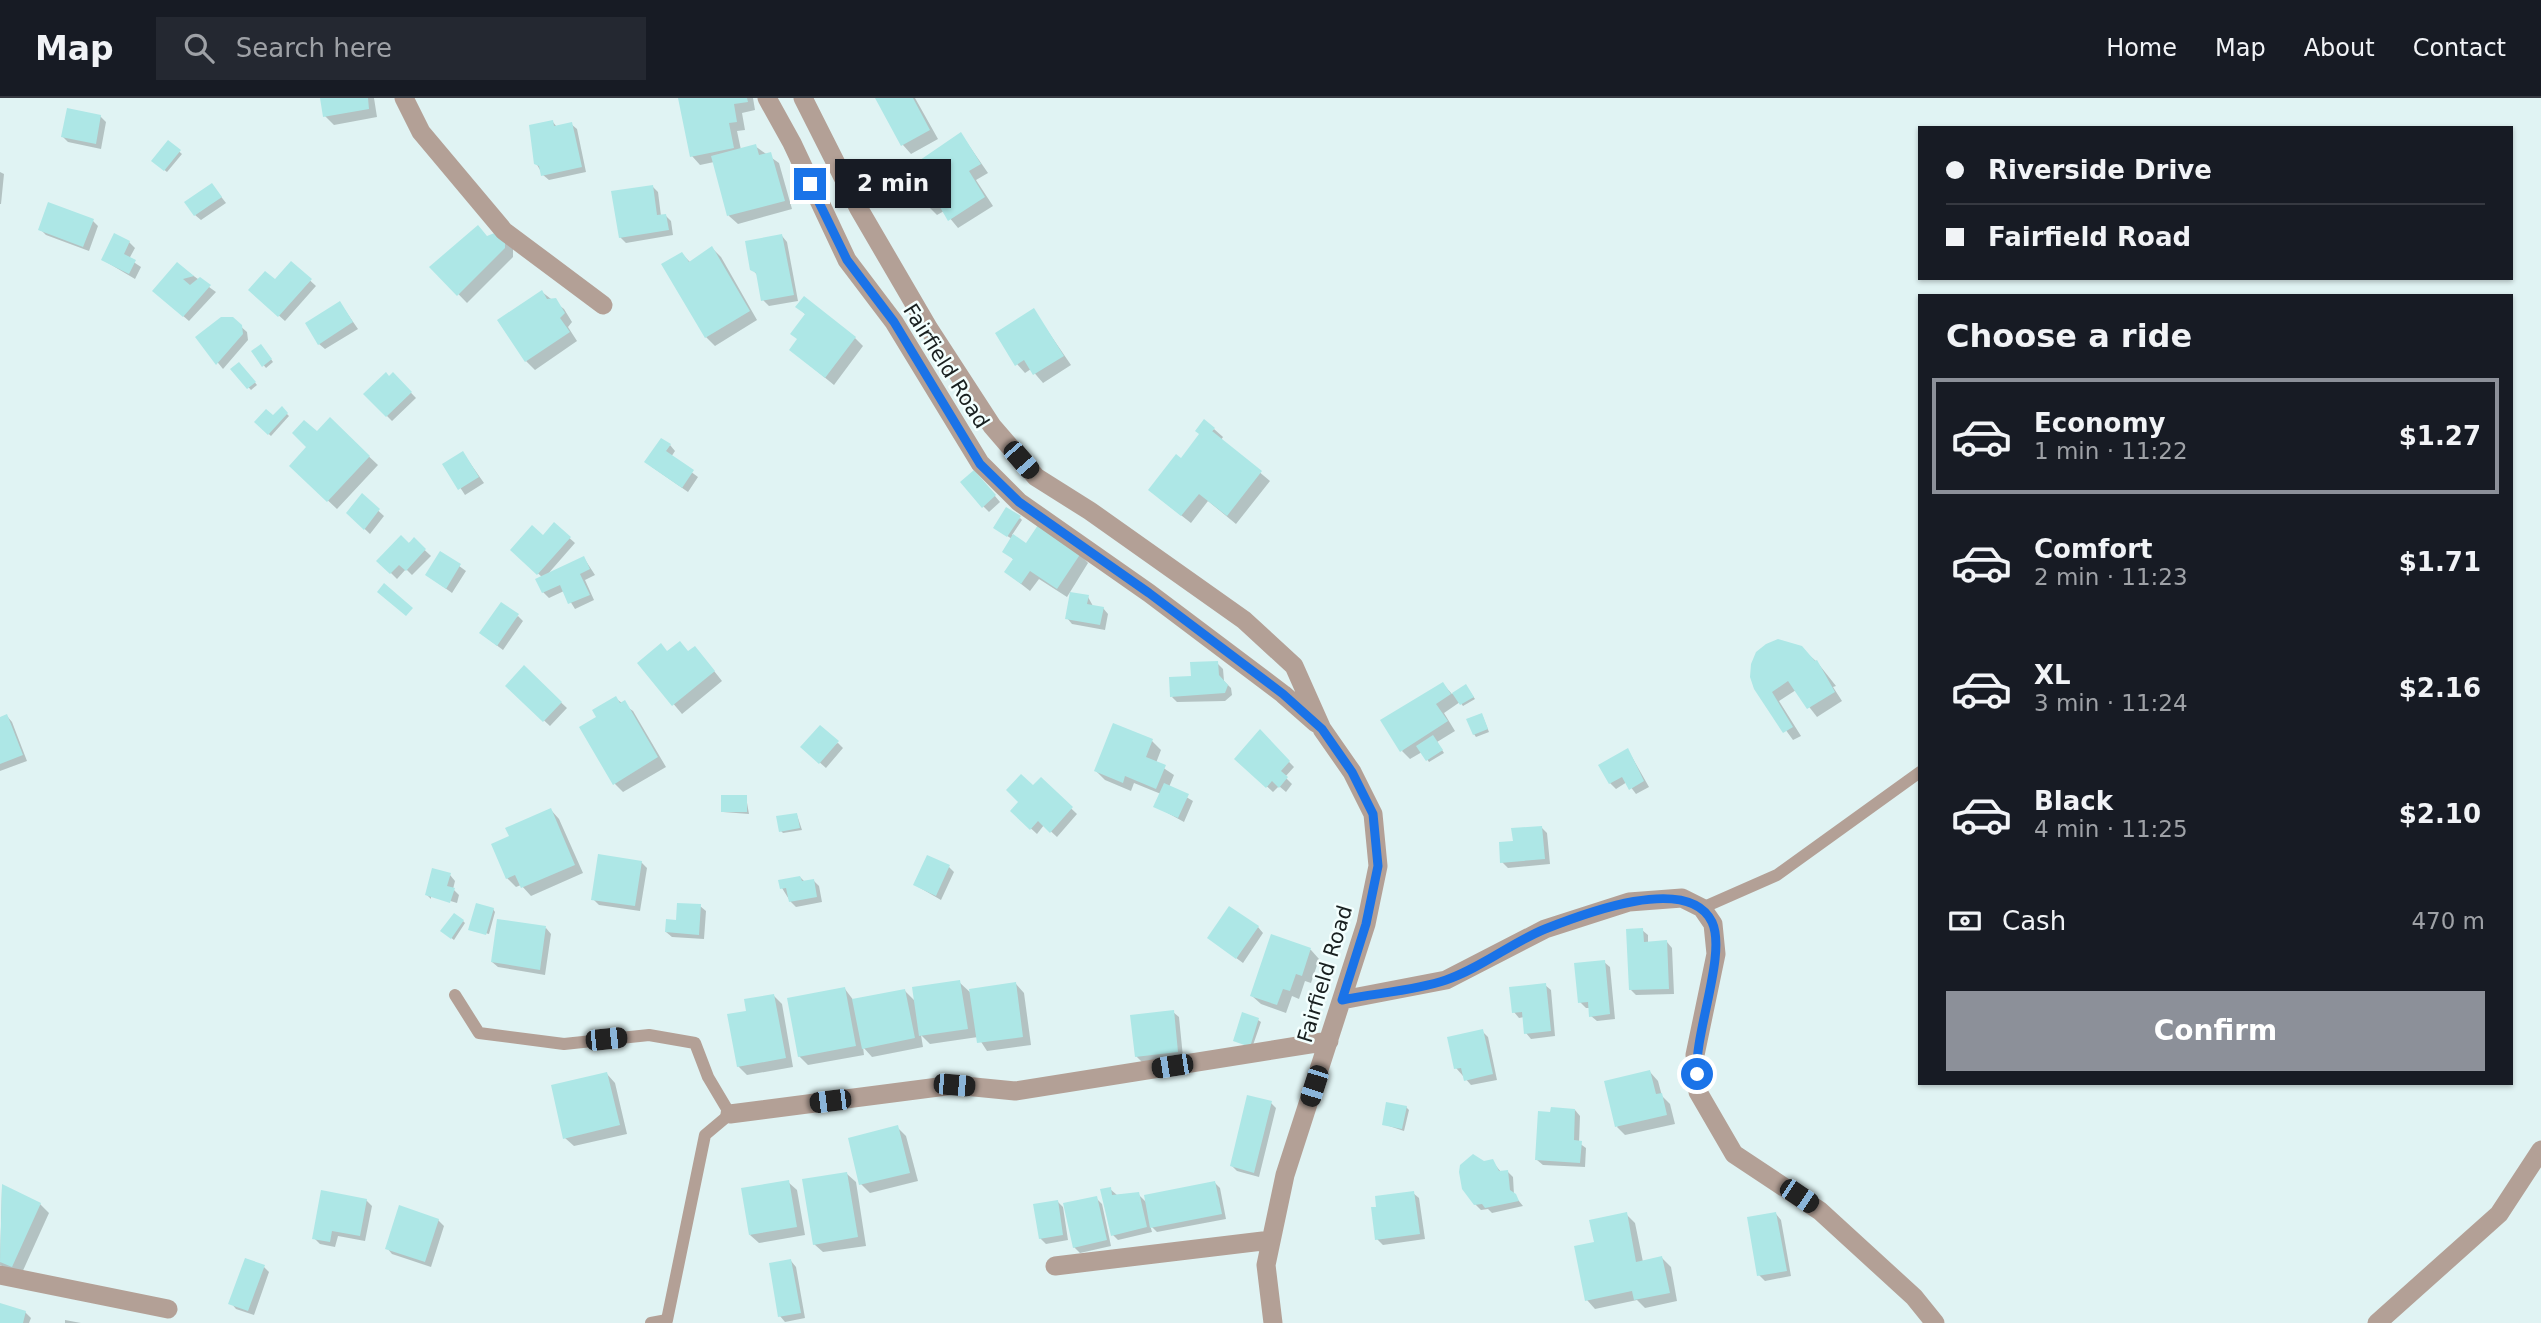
<!DOCTYPE html>
<html lang="en">
<head>
<meta charset="utf-8">
<style>
	:root { --surface:#171b24; --page:#242831; --text:#f1f3f6; --muted:#9ea1a6; --line:#363941; --accent:#8c9099 }
	body { margin:0; font-family:"DejaVu Sans",sans-serif; background:var(--page); color:var(--text); height:100vh; display:flex; flex-direction:column; font-size:26px; white-space:nowrap }
	* { box-sizing:border-box; margin:0 }
	p { font-size:23px; color:var(--muted) }
	.icon { flex:none; width:38px; height:38px; fill:none; stroke:currentColor; stroke-width:2; stroke-linecap:round; stroke-linejoin:round }
	.map { position:relative; flex:1; overflow:hidden }
	.drawer { position:absolute; left:1918px; top:196px; width:595px; height:791px; display:flex; flex-direction:column; background:var(--surface); border-radius:0px; box-shadow:0 2px 5px #0004 }
	.drawer>* { flex:none }
	.guide { position:absolute; left:1918px; top:28px; width:595px; height:154px; border-radius:0px; box-shadow:0 2px 5px #0004; display:grid; align-content:center; height:154px; padding:0 28px; background:var(--surface) }
	.end { position:absolute; width:32px; height:32px; margin:-16px; border:9px solid #1a73e8; background:#fff; box-shadow:0 0 0 4px #fff }
	.from { border-radius:50% }
	.bubble { position:absolute; height:49px; border-radius:0px; background:var(--surface); box-shadow:0 2px 5px #0004; font-size:23px; font-weight:700; line-height:49px; text-align:center }
	.car { position:absolute; width:21px; height:42px; margin:-21px -10px; border-radius:9px; box-shadow:0 0 5px 2px #0007; background:linear-gradient(#222 24%,#8ab4d8 0 40%,#222 0 76%,#8ab4d8 0 86%,#222 0) }
	.guide b { display:flex; align-items:center; gap:24px; height:66px; font-size:26px }
	.guide b+b { border-top:2px solid var(--line) }
	.guide i { width:18px; height:18px; background:var(--text) }
	ul { padding:0; list-style:none }
	li { display:flex; align-items:center; gap:21px; height:116px; margin:0 14px 10px; padding:0 14px; border:4px solid transparent; border-radius:0px }
	li div { flex:1 }
	li b { display:block; font-size:26px }
	li em { font-style:normal; font-weight:700 }
	li.active { border-color:var(--accent) }
	li>.icon { width:63px; height:63px; stroke-width:1.5 }
	h2 { padding:0 28px; font-size:32px; line-height:84px }
	.pay { display:flex; align-items:center; gap:18px; height:77px; padding:0 28px; font-size:26px }
	.pay p { margin-inline-start:auto }
	.primary-button { display:flex; gap:14px; margin-top:auto; padding:14px 28px }
	.primary-button a { flex:1; height:80px; border-radius:0px; background:var(--accent); color:#fff; font-size:28px; font-weight:700; line-height:80px; text-align:center }
	header { display:flex; align-items:center; gap:42px; box-sizing:border-box; height:98px; padding:0 35px; background:var(--surface); border-bottom:2px solid var(--line) }
	header strong { font-size:33px }
	nav { display:flex; gap:38px; margin-inline-start:auto; font-size:24px }
	.search { width:490px; height:63px; background:var(--page); display:flex; align-items:center; gap:18px; box-sizing:border-box; padding:0 24px; border-radius:0px; color:var(--muted); font-size:26px }
	.map>svg:first-child { display:block }
	.shadow { fill:#0003 }
	.building { fill:#ade7e6 }
	.lines { fill:none; stroke-linecap:round; stroke-linejoin:round }
	.service { stroke:#b3a096; stroke-width:12 }
	.minor { stroke:#b3a096; stroke-width:19 }
	.route { stroke:#1a73e8; stroke-width:9 }
	.labels { text-anchor:middle; stroke-width:5; stroke-linejoin:round; paint-order:stroke }
	.street-label { font-size:21px; fill:#181f1f; stroke:#f3fffe }
</style>
</head>
<body>
<header>
<strong>Map</strong>
<div class="search"><svg class="icon" aria-label="search" viewBox="0 0 24 24"><circle cx="10" cy="10" r="6"/><path d="M15 15l6 6"/></svg>Search here</div>
<nav><a>Home</a><a>Map</a><a>About</a><a>Contact</a></nav>
</header>
<div class="map">
<svg width="2541" height="1225" viewBox="0 0 2541 1225">
	<rect width="100%" height="100%" fill="#e0f3f3"/>
	<path class="shadow" d="M322,0h52l3,19 -43,8 -9,-9z
		M680,0h73l2,12 -13,3 3,17 -8,1 4,19 14,-4 24,17 13,46 -54,15 -9,-8 -15,-54 -14,3 -8,-9z
		M877,0h38l23,41 -27,15 -8,-9z
		M100,18l6,6 -5,27 -33,-7 -5,-5z
		M552,23l5,6 14,-3 6,5 9,43 -37,8 -6,-5 -7,-12z
		M961,36l27,39 -12,7 17,26 -35,22 -14,-17 -7,4 -8,-8z
		M169,45l13,11 -15,18 -14,-11z
		M0,74l4,2 -3,30h-1z
		M212,87l14,18 -25,17 -6,-5z
		M652,88l6,6 3,24h5l5,5 2,14 -47,8 -6,-6z
		M93,123l5,5 -9,25 -43,-16 -6,-6z
		M496,136l17,15v8l-46,46 -35,-36z
		M782,138l5,6 11,59 -29,5 -6,-6 -5,-24 -6,-7z
		M129,144l6,6 -6,11 12,8 -6,12 -32,-19z
		M712,150l9,9 36,63 -42,26 -9,-9 -24,-83 9,9z
		M291,165l25,23 -31,35 -29,-26 19,-13z
		M177,166l39,28 -27,29 -29,-25z
		M542,194l22,17 8,13 -4,5 9,14 -42,29 -9,-9z
		M340,205l18,26 -33,20 -6,-5z
		M798,209l57,31 8,8 -29,39 -43,-35 8,-10 7,-25z
		M1034,213l37,54 -28,18 -12,-14 -6,4 -8,-9z
		M232,221l15,13 1,8 -25,29 -26,-32z
		M263,250l10,14 -7,6 -13,-16z
		M239,266l18,21 -6,5 -18,-20z
		M393,276l23,24 -24,23 -27,-27z
		M282,311l7,7 -18,20 -15,-14 17,-4z
		M330,322l48,45 -41,44 -46,-43z
		M1214,331l9,8 -2,3 49,41 -34,43 -28,-23 -17,22 -32,-25 22,-38z
		M670,347l5,6 -4,6 27,20 -10,15 -36,-25z
		M463,355l21,30 -19,12 -20,-31z
		M979,379l21,25 -11,10 -6,-6z
		M362,398l22,20 -14,18 -22,-21z
		M1020,420l2,2 -10,15 15,10 53,9 8,9 -21,34 -28,-18 -9,12 -24,-19 8,-12 -9,-9 7,-12 -14,-9z
		M555,427l20,18 -28,32 37,-17 11,17 -10,5 9,20 -19,9 -11,-18 -15,7 -6,-6 -1,-15 -30,-27 31,-12z
		M414,442l17,16 -19,19 -6,-6 -9,10 -18,-18z
		M441,455l25,18 -14,22 -25,-18z
		M1088,499l5,9 10,2 5,6 -3,16 -33,-6 -5,-6z
		M518,518l5,5 -20,29 -16,-12z
		M1778,543l23,7 16,14 19,24 -3,1 9,14 -25,16 -21,-27 -17,11 22,35 -8,4 -37,-51z
		M668,554h21l14,5 19,24 -40,33 -43,-51z
		M1217,565l6,6 1,12 7,7 1,7 -7,6 -48,1 -5,-5 21,-19z
		M524,570l43,40 -17,18 -43,-40z
		M1443,586l9,10 14,-8 9,13 -12,7 -3,-4 -16,11 11,18 -18,11 7,11 -15,9 -7,-10 -12,7 -8,-8z
		M615,600l18,13 33,56 -43,25 -8,-8 -16,-67z
		M7,618l5,6 15,39 -27,10v-52z
		M1483,619l6,15 -13,5 -2,-3z
		M1114,627l38,16 9,9 -5,13 18,12 -5,12 24,14 -9,21 -29,-16 6,-12 -27,-11 -3,8 -26,-11 -9,-9z
		M1260,634l34,35 -9,10 7,7 -6,8 -7,-6 -6,6 -31,-28z
		M838,645l5,5 -17,20 -18,-16z
		M1628,652l21,37 -13,7 -9,-12 -11,7 -6,-6z
		M1041,682l36,34 -20,23 -13,-12 -7,9 -25,-23z
		M746,699l3,17 -26,-2z
		M551,712l8,9 24,54 -52,23 -10,-11 -5,2 -9,-9 4,-41z
		M797,717l5,15 -19,3 -2,-2z
		M1541,729l6,6 3,31 -42,4 -6,-6 12,-19z
		M641,764l6,6 -7,43 -41,-6 -6,-6z
		M949,769l5,5 -13,28 -26,-15z
		M450,777l5,6 -2,8 6,6 -2,8 -26,-8v4l-4,-4z
		M800,779l5,5 8,-2 6,6 3,16 -26,5 -6,-6 -8,-13z
		M700,808l6,5 -2,28 -32,-2 -6,-5z
		M493,811l2,3 -6,22 -19,-5z
		M463,823l2,2 -11,17 -9,-7z
		M1258,829l5,6 -20,30 -34,-25z
		M546,830l5,6 -6,41 -47,-8 -6,-5z
		M1642,832l6,5v8l19,-1 5,6 2,46 -38,1 -5,-5z
		M1272,839l39,13 8,9 -8,24 -6,-2 -6,18 -7,-3 -6,17 -25,-9 -9,-8z
		M1604,864l6,5 5,52 -18,2 -6,-5 -1,-8h-4l-6,-6z
		M959,884l13,12 44,-10 8,9 7,52 -44,6 -9,-14 -48,7 -9,-9 2,12 -51,10 -9,-10 1,8 -56,10 -9,-9 46,-67 9,12 51,-10 11,11z
		M1545,887l6,5 4,46 -24,3 -5,-6 -2,-16 -5,1 -5,-6z
		M774,898l8,8 11,63 -46,8 -9,-9 10,-54z
		M1173,914l6,5 4,40 -41,5 -6,-6z
		M1258,922l3,2 -9,26 -17,-8z
		M1482,933l6,6 9,43 -26,5 -15,-17z
		M1650,974l8,9 4,15 8,8 5,20 -50,11 -8,-8z
		M607,976l8,9 12,51 -53,12 -9,-8z
		M1271,1005l5,5 -17,69 -22,-6 -5,-5z
		M1406,1009l3,3 -5,21 -21,-7z
		M1575,1012l5,6 -1,27 7,5 -1,19 -42,-2 -6,-5 15,-47z
		M897,1029l9,9 12,45 -48,12 -9,-9z
		M1492,1063l9,11 6,-1 6,6 1,18 9,11 -31,7 -4,-4 -7,1 -6,-6 9,-41z
		M847,1076l9,8 10,64 -43,6 -9,-8z
		M788,1084l9,8 8,45 -46,8 -9,-8z
		M1215,1085l5,5 6,31 -69,13 -7,-7 2,7 -34,8 -5,-5 -3,-46 7,6 21,-1 9,9z
		M2,1089l38,17 9,9 -28,62 -21,-10z
		M1413,1095l6,5 6,41 -42,6 -6,-6z
		M1096,1100l6,6 9,42 -31,7 -6,-6z
		M366,1102l6,6 -7,35 -27,-5 -3,11 -15,-3 -6,-6z
		M1057,1103l6,6 5,33 -22,4 -6,-6z
		M1626,1116l9,9 8,39 19,-4 9,9 6,34 -32,7 -8,-8 -42,9 -8,-9 9,-57z
		M1776,1116l5,6 10,56 -26,5 -6,-6z
		M438,1122l6,6 -13,41 -39,-13 -5,-6z
		M791,1163l5,6 9,51 -20,4 -5,-6z
		M264,1169l5,5 -15,43 -18,-6 -5,-6z
		M0,1207l25,7 6,6 -2,5h-29z
		M65,1222l16,3h-16z"/>
	<path class="building" d="M320,0h48l1,11 -46,8z
		M678,0h69l1,4 -14,2 3,18 -8,1 5,25 -44,9z
		M875,0h38l17,32 -29,16z
		M67,10l34,7 -5,29 -35,-7z
		M553,22l1,6 18,-4 10,45 -41,9 -2,-10 -5,-2 -5,-39z
		M961,34l20,32 -12,7 16,26 -37,24 -11,-19 -10,6 -23,-37z
		M168,42l13,10 -17,21 -13,-10z
		M756,46l3,11 12,-3 14,49 -58,15 -16,-60z
		M212,85l10,14 -28,19 -10,-14z
		M653,87l4,30 9,-1 3,16 -50,8 -8,-47z
		M48,104l46,17 -11,28 -45,-17z
		M478,127l9,11 10,-4 8,6v10l-48,48 -28,-29z
		M114,135l16,8 -6,13 12,6 -7,14 -28,-14z
		M782,136l12,61 -33,6 -5,-28 -6,-3 -5,-29z
		M712,148l38,65 -45,27 -44,-74 21,-12 7,10z
		M291,163l21,18 -34,38 -30,-27 17,-19 10,8z
		M177,164l17,14 -11,3 7,6 10,-8 11,8 -28,32 -31,-26z
		M542,192l5,9 9,-1 9,15 -5,5 10,14 -45,30 -28,-42z
		M804,198l52,41 -31,41 -36,-28 8,-11 -7,-5 15,-20 -10,-7z
		M340,203l13,21 -35,23 -13,-22z
		M1034,210l30,48 -31,19 -9,-15 -9,6 -20,-33z
		M221,219h12l9,8 1,9 -27,31 -21,-28z
		M261,246l11,15 -10,8 -11,-16z
		M239,264l17,20 -9,7 -17,-20z
		M386,274l3,4 4,-4 19,20 -26,25 -23,-23z
		M282,308l6,7 -20,22 -14,-13 12,-13 7,6z
		M330,319l40,39 -43,46 -38,-36 17,-19 -14,-14 12,-13 13,11z
		M1204,321l11,9 -3,3 50,40 -35,45 -28,-22 -18,22 -33,-26 28,-36 5,4 18,-24 -4,-3z
		M661,340l10,6 -5,7 28,19 -12,18 -38,-26z
		M463,353l16,26 -21,13 -16,-26z
		M974,372l22,25 -14,13 -22,-26z
		M362,395l18,16 -16,21 -18,-17z
		M1006,409l15,9 -14,21 -14,-9z
		M554,424l17,15 -34,38 -27,-25 22,-25 11,10z
		M1038,427l43,28 -24,36 -27,-18 -9,13 -17,-12 9,-13 -11,-7 11,-18 13,9z
		M401,437l8,8 5,-6 12,12 -20,22 -7,-6 -9,9 -14,-13z
		M440,453l21,13 -15,25 -21,-14z
		M584,458l6,13 -10,5 10,21 -22,9 -8,-19 -18,8 -7,-14z
		M384,485l29,25 -7,8 -29,-24z
		M1070,494l19,3 -2,9 17,3 -4,18 -35,-6z
		M501,504l18,12 -22,32 -18,-13z
		M1778,541l24,7 13,15 2,-1 18,32 -28,17 -19,-28 -16,11 21,35 -10,6 -29,-44 -4,-12 1,-13 5,-12 10,-8z
		M680,543l8,10 7,-5 20,25 -43,35 -35,-43 24,-20 6,8z
		M1218,563l1,14 9,10 -3,8 -55,4 -1,-20 22,-1 -1,-14z
		M524,567l38,37 -19,20 -38,-36z
		M1443,584l8,12 -15,10 12,17 -48,31 -20,-32z
		M1466,586l8,13 -14,8 -8,-12z
		M616,598l4,7 5,-3 33,57 -45,28 -34,-58 17,-10 -4,-7z
		M1482,615l6,16 -15,6 -7,-16z
		M7,616l16,41 -23,9v-47z
		M1113,625l40,16 -7,18 20,8 -10,24 -31,-13 -2,7 -29,-12z
		M820,627l19,16 -20,23 -19,-17z
		M1260,631l30,32 -9,10 7,6 -9,11 -7,-7 -6,7 -32,-29z
		M1433,637l10,15 -17,11 -10,-15z
		M1628,650l16,33 -15,9 -7,-13 -13,7 -11,-19z
		M1021,676l12,11 8,-8 32,30 -23,26 -12,-12 -8,9 -20,-19 8,-9 -12,-12z
		M1164,685l25,11 -11,24 -25,-11z
		M721,697h26v17h-26z
		M551,710l24,57 -54,23 -6,-13 -9,4 -15,-35 18,-8 -4,-8z
		M797,715l3,15 -21,4 -3,-16z
		M1542,728l3,33 -45,4 -1,-21 14,-1 -2,-13z
		M598,756l44,7 -7,45 -44,-6z
		M927,757l23,10 -14,31 -23,-11z
		M432,770l19,5 -4,13 8,2 -5,15 -25,-8z
		M800,778l2,5 12,-2 3,18 -28,5 -3,-14 -6,1 -2,-9z
		M476,805l18,5 -8,27 -18,-5z
		M677,805l24,1 -2,31 -34,-3 1,-13 10,1z
		M1229,808l30,20 -23,33 -29,-21z
		M454,815l10,7 -13,19 -11,-8z
		M497,821l49,7 -6,44 -49,-8z
		M1643,830l1,14 23,-2 2,49 -40,1 -3,-61z
		M1271,836l40,14 -9,28 -6,-2 -6,17 -7,-2 -6,16 -27,-9z
		M1605,862l5,54 -21,3 -1,-15 -10,1 -4,-40z
		M960,882l8,49 -49,7 -7,-49z
		M1016,884l7,55 -46,6 -8,-54z
		M1546,885l5,48 -27,3 -2,-22 -10,1 -3,-26z
		M845,889l11,59 -58,11 -11,-59z
		M905,891l10,49 -53,11 -10,-50z
		M774,896l12,64 -49,9 -10,-53 19,-3 -2,-12z
		M1174,912l4,42 -43,5 -5,-42z
		M1242,914l17,6 -9,29 -17,-6z
		M1483,931l10,45 -29,7 -3,-13 -7,1 -7,-32z
		M1650,972l6,24 6,-1 5,22 -52,12 -11,-46z
		M607,974l13,53 -57,14 -12,-54z
		M1247,997l25,6 -18,72 -24,-7z
		M1386,1004l21,4 -5,23 -20,-4z
		M1551,1009l24,2 -1,31 8,1 -2,22 -45,-3 3,-49 12,1z
		M898,1027l12,48 -51,12 -11,-47z
		M1473,1056l11,7 9,-2 6,12 9,-1 2,20 6,4 3,7 -34,7 -3,-4 -8,1 -12,-16 -3,-17 1,-7z
		M847,1074l11,65 -45,8 -11,-66z
		M789,1082l8,47 -48,8 -8,-47z
		M1215,1083l7,33 -72,14 -6,-33z
		M2,1086l39,19 -29,64 -12,-5z
		M1111,1089l1,8 27,-3 8,35 -36,9 -11,-47z
		M321,1092l46,9 -7,37 -28,-5 -2,11 -18,-3z
		M1414,1093l6,43 -45,6 -4,-33h5l-1,-11z
		M1097,1098l10,44 -34,8 -10,-45z
		M1058,1102l5,35 -24,4 -6,-35z
		M399,1107l40,14 -14,43 -40,-13z
		M1627,1114l9,50 26,-6 8,37 -36,7 -2,-9 -47,10 -11,-55 20,-4 -5,-22z
		M1776,1114l11,59 -30,5 -10,-59z
		M245,1160l20,7 -17,46 -20,-7z
		M791,1161l10,54 -23,4 -9,-54z
		M0,1205l26,8 -3,12h-23z"/>
	<g class="lines">
		<path class="service" d="M1702,810l75,-33 143,-103
			M455,897l24,38 85,11 85,-9 46,8 13,34 22,37 -25,21 -38,185 -16,3"/>
		<path class="minor" d="M404,0l17,34 83,99 99,74
			M767,0l25,45 55,117 47,62 86,141 39,39 130,91 134,101 33,29
			M803,0l56,111 70,120 63,97 44,51 54,34 154,109 50,46 28,63 30,43 21,42 5,52 -12,58 -81,251 -19,90 7,58
			M1342,902l104,-20 99,-51 84,-27 53,-4 20,10 11,16 3,30 -21,101 3,37 36,62 86,57 94,86 21,26
			M730,1016l224,-29 61,6 314,-50
			M1055,1168l216,-26
			M0,1177l168,34
			M2377,1225l122,-109 42,-64"/>
	</g>
	<g class="lines">
		<path class="route" d="M810,86l37,76 47,62 86,142 39,38 130,91 134,101 39,35 30,43 21,42 5,52 -12,58 -24,76c33,-7 72,-9 104,-20 35,-12 65,-37 99,-51 38,-15 143,-56 167,-7 15,32 -18,111 -15,152"/>
	</g>
	<g class="labels">
		<g class="street-label">
			<text transform="translate(946 268) rotate(58)" y="7">Fairfield Road</text>
			<text transform="translate(1325 876) rotate(-73)" y="7">Fairfield Road</text>
		</g>
	</g>
</svg>
<i class="end from" style="left:1697px;top:976px"></i>
<i class="end" style="left:810px;top:86px"></i>
<div class="bubble" style="left:835px;top:61px;width:116px">2 min</div>
<i class="car" style="left:1021px;top:362px;rotate:139deg"></i>
<i class="car" style="left:606px;top:941px;rotate:84deg"></i>
<i class="car" style="left:1172px;top:968px;rotate:261deg"></i>
<i class="car" style="left:954px;top:987px;rotate:95deg"></i>
<i class="car" style="left:1314px;top:988px;rotate:198deg"></i>
<i class="car" style="left:830px;top:1003px;rotate:263deg"></i>
<i class="car" style="left:1799px;top:1098px;rotate:124deg"></i>
<div class="guide">
<b><i class="from"></i>Riverside Drive</b>
<b><i></i>Fairfield Road</b>
</div>
<section class="drawer">
<h2>Choose a ride</h2>
<ul>
<li class="active"><svg class="icon" aria-label="car" viewBox="0 0 24 24"><path d="M5 17H2v-5l4-1 3-4h7l3 4 3 1v5h-3M9 17h6M6 11h13"/><circle cx="7" cy="17" r="2"/><circle cx="17" cy="17" r="2"/></svg><div><b>Economy</b><p>1 min · 11:22</p></div><em>$1.27</em></li>
<li><svg class="icon" aria-label="car" viewBox="0 0 24 24"><path d="M5 17H2v-5l4-1 3-4h7l3 4 3 1v5h-3M9 17h6M6 11h13"/><circle cx="7" cy="17" r="2"/><circle cx="17" cy="17" r="2"/></svg><div><b>Comfort</b><p>2 min · 11:23</p></div><em>$1.71</em></li>
<li><svg class="icon" aria-label="car" viewBox="0 0 24 24"><path d="M5 17H2v-5l4-1 3-4h7l3 4 3 1v5h-3M9 17h6M6 11h13"/><circle cx="7" cy="17" r="2"/><circle cx="17" cy="17" r="2"/></svg><div><b>XL</b><p>3 min · 11:24</p></div><em>$2.16</em></li>
<li><svg class="icon" aria-label="car" viewBox="0 0 24 24"><path d="M5 17H2v-5l4-1 3-4h7l3 4 3 1v5h-3M9 17h6M6 11h13"/><circle cx="7" cy="17" r="2"/><circle cx="17" cy="17" r="2"/></svg><div><b>Black</b><p>4 min · 11:25</p></div><em>$2.10</em></li>
</ul>
<div class="pay"><svg class="icon" aria-label="cash" viewBox="0 0 24 24"><path d="M3 7h18v10H3z"/><circle cx="12" cy="12" r="2"/></svg>Cash<p>470 m</p></div>
<div class="primary-button"><a>Confirm</a></div>
</section>
</div>
</body>
</html>
